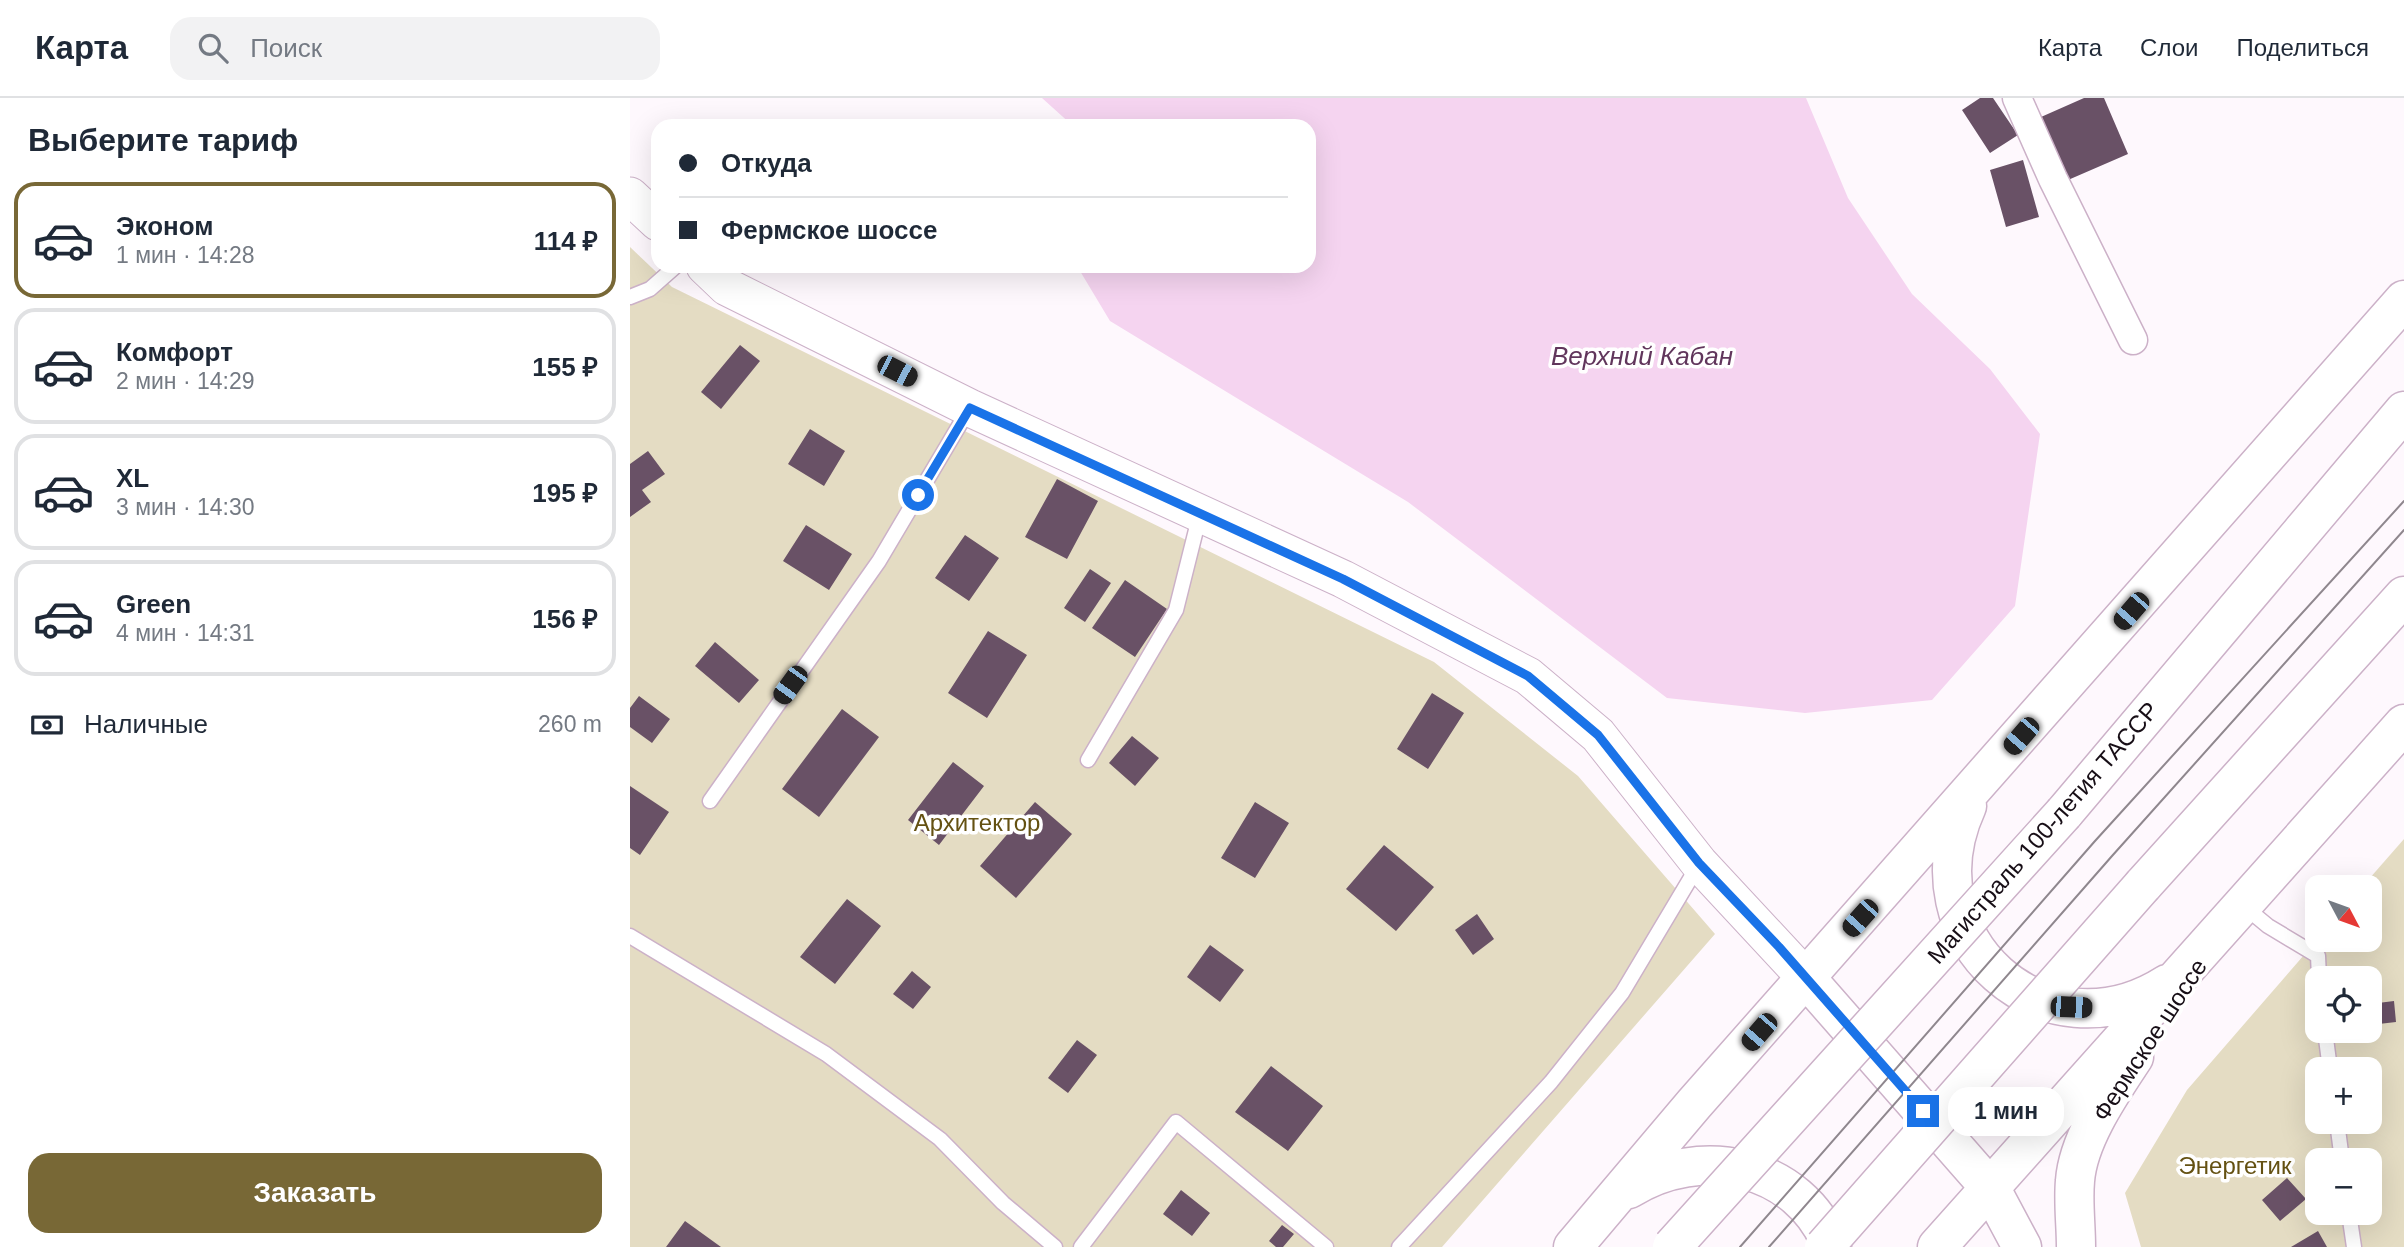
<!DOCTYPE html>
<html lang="ru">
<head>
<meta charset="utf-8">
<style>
	:root { --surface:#fff; --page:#f2f2f3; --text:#1f2937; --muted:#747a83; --line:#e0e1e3; --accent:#786836 }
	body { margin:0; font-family:Arial,sans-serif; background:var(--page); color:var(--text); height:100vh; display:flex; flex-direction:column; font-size:26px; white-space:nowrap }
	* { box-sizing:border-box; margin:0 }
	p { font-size:23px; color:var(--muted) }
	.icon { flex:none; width:38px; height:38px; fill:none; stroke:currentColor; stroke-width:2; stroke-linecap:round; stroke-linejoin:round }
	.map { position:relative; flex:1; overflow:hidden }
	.drawer { display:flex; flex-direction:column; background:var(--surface); width:630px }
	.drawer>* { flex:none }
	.banner { position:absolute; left:21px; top:21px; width:665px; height:154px; border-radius:21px; box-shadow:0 7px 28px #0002; display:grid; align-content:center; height:154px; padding:0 28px; background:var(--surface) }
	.needle { width:46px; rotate:131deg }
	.tools { position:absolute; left:1675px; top:777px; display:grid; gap:14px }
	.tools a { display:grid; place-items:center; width:77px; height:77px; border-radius:14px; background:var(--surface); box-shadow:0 7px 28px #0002; font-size:35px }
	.end { position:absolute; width:32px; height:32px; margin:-16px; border:9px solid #1a73e8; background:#fff; box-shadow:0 0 0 4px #fff }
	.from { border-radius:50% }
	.bubble { position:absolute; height:49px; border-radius:21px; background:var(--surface); box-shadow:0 7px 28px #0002; font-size:23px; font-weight:700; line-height:49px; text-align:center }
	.car { position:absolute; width:21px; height:42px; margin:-21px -10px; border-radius:9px; box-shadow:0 0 5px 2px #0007; background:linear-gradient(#222 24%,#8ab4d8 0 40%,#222 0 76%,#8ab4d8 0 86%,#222 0) }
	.banner b { display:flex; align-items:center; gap:24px; height:66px; font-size:26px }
	.banner b+b { border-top:2px solid var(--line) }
	.banner i { width:18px; height:18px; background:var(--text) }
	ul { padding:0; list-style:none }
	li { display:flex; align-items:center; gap:21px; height:116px; margin:0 14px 10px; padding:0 14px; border:4px solid var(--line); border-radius:21px }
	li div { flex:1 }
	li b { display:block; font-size:26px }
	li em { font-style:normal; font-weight:700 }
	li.active { border-color:var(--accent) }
	li>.icon { width:63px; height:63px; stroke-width:1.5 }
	h2 { padding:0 28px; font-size:32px; line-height:84px }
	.pay { display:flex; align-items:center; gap:18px; height:77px; padding:0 28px; font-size:26px }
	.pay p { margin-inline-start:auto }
	.button { display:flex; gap:14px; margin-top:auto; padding:14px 28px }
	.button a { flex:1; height:80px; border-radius:21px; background:var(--accent); color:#fff; font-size:28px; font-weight:700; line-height:80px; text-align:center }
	header { display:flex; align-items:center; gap:42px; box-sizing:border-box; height:98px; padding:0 35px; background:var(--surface); border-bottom:2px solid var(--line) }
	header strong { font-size:33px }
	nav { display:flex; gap:38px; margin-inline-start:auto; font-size:24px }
	.search { width:490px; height:63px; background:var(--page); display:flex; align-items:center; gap:18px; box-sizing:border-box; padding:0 24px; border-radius:21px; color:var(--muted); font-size:26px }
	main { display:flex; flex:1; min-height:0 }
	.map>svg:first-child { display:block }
	.green { fill:#e4dcc3; fill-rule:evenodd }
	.water { fill:#f5d4f0 }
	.building { fill:#695166 }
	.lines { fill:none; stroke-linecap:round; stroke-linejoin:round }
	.service-casing { stroke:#ccb1c8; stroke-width:17 }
	.minor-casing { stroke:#ccb1c8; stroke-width:31 }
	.tertiary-casing { stroke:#ccb1c8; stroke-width:39 }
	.secondary-casing { stroke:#ccb1c8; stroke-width:41 }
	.service { stroke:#fff; stroke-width:14 }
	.minor { stroke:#fff; stroke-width:28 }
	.tertiary { stroke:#fff; stroke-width:37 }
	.secondary { stroke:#fff; stroke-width:38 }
	.tram { stroke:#8f878e; stroke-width:2 }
	.secondary-bridge-casing { stroke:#ccb1c8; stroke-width:41; stroke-linecap:butt }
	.secondary-bridge { stroke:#fff; stroke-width:38 }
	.route { stroke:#1a73e8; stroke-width:9 }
	.labels { text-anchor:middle; stroke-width:7; stroke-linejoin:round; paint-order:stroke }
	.park-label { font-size:24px; fill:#645112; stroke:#fff }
	.street-label { font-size:24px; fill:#170e16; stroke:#fff }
	.water-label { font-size:26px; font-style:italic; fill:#61365c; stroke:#fff }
</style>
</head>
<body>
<header>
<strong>Карта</strong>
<div class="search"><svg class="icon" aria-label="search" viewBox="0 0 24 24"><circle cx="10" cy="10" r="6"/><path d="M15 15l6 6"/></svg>Поиск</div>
<nav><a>Карта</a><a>Слои</a><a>Поделиться</a></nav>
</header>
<main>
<section class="drawer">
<h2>Выберите тариф</h2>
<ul>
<li class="active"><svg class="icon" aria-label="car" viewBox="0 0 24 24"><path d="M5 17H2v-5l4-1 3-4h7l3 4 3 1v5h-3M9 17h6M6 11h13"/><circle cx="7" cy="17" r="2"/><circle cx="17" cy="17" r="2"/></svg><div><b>Эконом</b><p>1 мин · 14:28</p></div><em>114 ₽</em></li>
<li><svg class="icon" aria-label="car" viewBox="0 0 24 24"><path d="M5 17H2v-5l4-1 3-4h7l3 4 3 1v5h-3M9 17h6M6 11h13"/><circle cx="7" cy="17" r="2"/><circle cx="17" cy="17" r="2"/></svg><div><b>Комфорт</b><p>2 мин · 14:29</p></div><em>155 ₽</em></li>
<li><svg class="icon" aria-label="car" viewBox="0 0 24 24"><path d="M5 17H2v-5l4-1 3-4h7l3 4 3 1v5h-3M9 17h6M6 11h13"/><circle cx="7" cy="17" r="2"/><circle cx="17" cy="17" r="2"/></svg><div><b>XL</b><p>3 мин · 14:30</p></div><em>195 ₽</em></li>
<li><svg class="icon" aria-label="car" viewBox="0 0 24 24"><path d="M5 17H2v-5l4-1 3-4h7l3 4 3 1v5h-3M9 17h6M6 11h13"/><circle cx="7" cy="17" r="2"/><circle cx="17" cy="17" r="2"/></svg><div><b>Green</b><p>4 мин · 14:31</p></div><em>156 ₽</em></li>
</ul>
<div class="pay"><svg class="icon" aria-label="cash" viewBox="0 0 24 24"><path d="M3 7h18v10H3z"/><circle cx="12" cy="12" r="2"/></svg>Наличные<p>260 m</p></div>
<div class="button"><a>Заказать</a></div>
</section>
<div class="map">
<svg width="1774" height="1149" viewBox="0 0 1774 1149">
	<rect width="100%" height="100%" fill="#fef8fd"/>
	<path class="green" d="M0,149l42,40 762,375 144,114 137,158 -273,313h-812z
		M1774,741v408h-263l-16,-54 62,-103 130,-150h53v-53h-8zM1687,880h53v53h-53zM1687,971h53v53h-53zM1687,1062h53v53h-53z"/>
	<path class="water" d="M412,0h764l42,100 64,96 78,75 50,65 -25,172 -83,94 -127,13 -138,-15 -259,-196 -298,-181 -33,-55h232v-140h-236z"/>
	<path class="building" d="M1350,0h13l25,37 -28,18 -28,-43z
		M1454,0h20l24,56 -60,26 -27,-63z
		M1393,62l16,57 -33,10 -16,-57z
		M110,247l20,16 -39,48 -20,-17z
		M180,331l35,22 -21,35 -36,-22z
		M18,353l17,23 -23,16 9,12 -21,15v-53z
		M427,381l41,22 -31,58 -42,-22z
		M176,427l46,29 -23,36 -46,-29z
		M335,437l34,23 -30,43 -34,-23z
		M460,471l21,14 -26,39 -21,-14z
		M495,482l42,29 -32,48 -43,-29z
		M358,533l39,24 -40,63 -39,-25z
		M85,544l44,38 -20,23 -44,-37z
		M802,595l32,20 -36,56 -31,-20z
		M9,598l31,23 -18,24 -22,-16v-19z
		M212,611l37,28 -60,80 -37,-28z
		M502,638l27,22 -24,28 -26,-23z
		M323,664l31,24 -45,59 -31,-25z
		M0,688l39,26 -29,43 -10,-7z
		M405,704l37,32 -56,64 -36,-32z
		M625,704l34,21 -34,55 -34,-20z
		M754,747l50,42 -38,44 -50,-42z
		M217,801l34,27 -46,58 -35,-27z
		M847,816l17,25 -21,16 -18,-25z
		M580,847l34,25 -24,32 -33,-25z
		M282,873l19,16 -18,22 -20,-15z
		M1764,903l2,21 -26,3v-21z
		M447,942l20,15 -29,38 -20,-15z
		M641,968l52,40 -35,45 -53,-39z
		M1657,1080l19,21 -26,22 -18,-21z
		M551,1092l29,23 -18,23 -29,-22z
		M55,1123l36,26h-55z
		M652,1127l12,9 -11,13h-7l-7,-6z
		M1688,1133l9,16h-36z"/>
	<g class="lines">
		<defs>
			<path id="service" d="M0,199l20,-8 26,-23
				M458,662l88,-150 24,-96
				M80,703l169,-240 90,-152
				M1615,809l23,19 50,30 1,22
				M0,838l196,118 114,85 63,64 52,44
				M1695,933l5,38
				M1707,1024l5,38
				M1719,1115l5,34
				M451,1149l95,-125 150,125
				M769,1149l152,-165 71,-89 77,-129"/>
			<path id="minor" d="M1387,0l36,81 80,161"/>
			<path id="tertiary" d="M0,98l28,26
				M75,168l22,21 243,121 373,171 185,97 70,59 101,128 107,115"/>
			<path id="secondary" d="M1337,708c-61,133 77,256 200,178
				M1434,715l340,-402
				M1513,787l261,-289
				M1176,880l185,211 31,58
				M999,1091c71,-45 171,-25 203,58
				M943,1149l121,-143 710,-804
				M1307,1149l467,-523
				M1446,1149c0,-22 -3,-45 -1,-66 3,-42 36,-89 59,-124"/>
		</defs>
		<use href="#service" class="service-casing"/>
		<use href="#minor" class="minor-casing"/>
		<use href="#tertiary" class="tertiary-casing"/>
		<use href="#secondary" class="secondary-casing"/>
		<use href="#service" class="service"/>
		<use href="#minor" class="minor"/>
		<use href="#tertiary" class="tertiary"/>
		<use href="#secondary" class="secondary"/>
		<path class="tram" d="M1110,1149l355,-406 309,-340
			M1139,1149l343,-391 292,-326"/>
		<defs>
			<path id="secondary-bridge" d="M1042,1149l392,-434
				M1194,1149l319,-362"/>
		</defs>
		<use href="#secondary-bridge" class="secondary-bridge-casing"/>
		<use href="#secondary-bridge" class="secondary-bridge"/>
	</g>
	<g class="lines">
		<path class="route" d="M288,397l52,-87 373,171 185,97 70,59 101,128 80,84 144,164"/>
	</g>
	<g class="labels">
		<g class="park-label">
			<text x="347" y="733">Архитектор</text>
			<text x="1605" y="1076">Энергетик</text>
		</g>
		<g class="street-label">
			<text transform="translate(1413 735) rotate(-49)" y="8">Магистраль 100-летия ТАССР</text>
			<text transform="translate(1520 942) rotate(-57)" y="8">Фермское шоссе</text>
		</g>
		<g class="water-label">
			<text x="1012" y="267">Верхний Кабан</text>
		</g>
	</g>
</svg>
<div class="tools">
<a><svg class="needle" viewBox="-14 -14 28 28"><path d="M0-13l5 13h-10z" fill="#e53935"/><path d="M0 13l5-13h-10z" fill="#747a83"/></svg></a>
<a><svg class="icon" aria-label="locate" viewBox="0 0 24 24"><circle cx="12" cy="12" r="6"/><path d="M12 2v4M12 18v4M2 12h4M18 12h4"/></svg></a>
<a>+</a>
<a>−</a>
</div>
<i class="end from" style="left:288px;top:397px"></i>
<i class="end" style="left:1293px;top:1013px"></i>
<div class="bubble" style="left:1318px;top:989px;width:116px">1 мин</div>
<i class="car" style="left:267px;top:273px;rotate:117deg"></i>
<i class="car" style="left:1501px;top:513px;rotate:221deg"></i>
<i class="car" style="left:160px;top:587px;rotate:216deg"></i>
<i class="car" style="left:1391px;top:638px;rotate:221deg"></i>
<i class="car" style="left:1230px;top:820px;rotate:222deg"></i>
<i class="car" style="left:1441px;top:909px;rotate:92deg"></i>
<i class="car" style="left:1129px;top:934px;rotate:221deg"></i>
<div class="banner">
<b><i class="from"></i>Откуда</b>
<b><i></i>Фермское шоссе</b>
</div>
</div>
</main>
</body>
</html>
